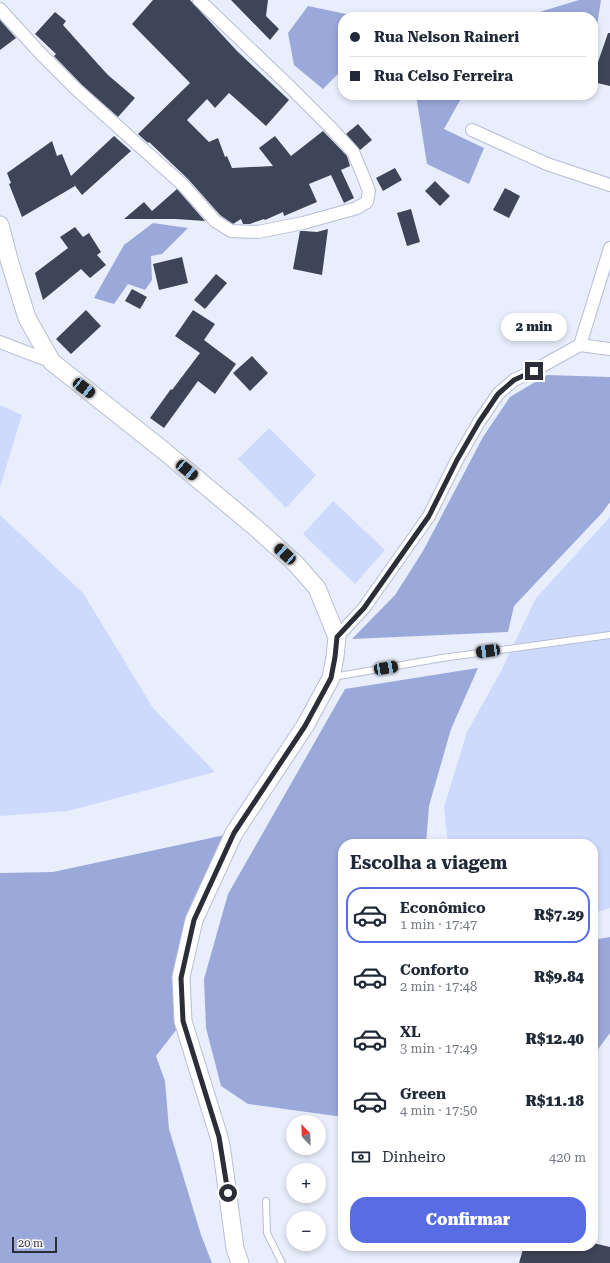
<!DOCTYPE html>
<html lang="pt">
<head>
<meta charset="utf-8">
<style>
	:root { --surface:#fff; --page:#f2f2f3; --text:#1f2937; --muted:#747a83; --line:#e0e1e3; --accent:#586de3 }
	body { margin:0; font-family:"Roboto Serif",serif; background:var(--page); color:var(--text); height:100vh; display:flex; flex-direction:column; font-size:15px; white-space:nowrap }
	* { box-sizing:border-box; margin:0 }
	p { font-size:13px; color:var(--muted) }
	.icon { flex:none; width:22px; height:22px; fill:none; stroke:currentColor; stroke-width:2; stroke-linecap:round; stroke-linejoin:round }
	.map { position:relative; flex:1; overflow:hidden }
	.drawer { position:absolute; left:338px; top:839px; width:260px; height:412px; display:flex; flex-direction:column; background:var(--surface); border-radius:16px; box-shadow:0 2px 6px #0003 }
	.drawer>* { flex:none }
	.top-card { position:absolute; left:338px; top:12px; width:260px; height:88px; border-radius:16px; box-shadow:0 2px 6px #0003; display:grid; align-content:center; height:88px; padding:0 12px; background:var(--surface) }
	.needle { width:26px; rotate:337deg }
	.buttons { position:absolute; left:286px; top:1115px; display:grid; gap:8px }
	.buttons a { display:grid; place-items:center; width:40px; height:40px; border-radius:50%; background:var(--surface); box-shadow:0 2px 6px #0003; font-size:20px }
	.scale { position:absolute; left:12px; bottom:10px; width:45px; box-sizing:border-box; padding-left:4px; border:2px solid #2b2e36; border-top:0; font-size:11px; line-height:14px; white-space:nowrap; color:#2b2e36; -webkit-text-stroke:3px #fff; paint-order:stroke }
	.end { position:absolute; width:18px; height:18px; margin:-9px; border:5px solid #2b2e36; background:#fff; box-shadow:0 0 0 2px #fff }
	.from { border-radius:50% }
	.bubble { position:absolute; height:28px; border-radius:14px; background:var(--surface); box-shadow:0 2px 6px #0003; font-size:13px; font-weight:800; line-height:28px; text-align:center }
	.car { position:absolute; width:12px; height:24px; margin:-12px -6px; border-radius:5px; box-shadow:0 0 3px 1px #0007; background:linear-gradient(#222 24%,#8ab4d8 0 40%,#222 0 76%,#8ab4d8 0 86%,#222 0) }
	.top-card b { display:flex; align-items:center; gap:14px; height:38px; font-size:15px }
	.top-card b+b { border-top:1px solid var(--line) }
	.top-card i { width:10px; height:10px; background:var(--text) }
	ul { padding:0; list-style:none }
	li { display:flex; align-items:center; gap:12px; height:56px; margin:0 8px 6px; padding:0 4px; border:2px solid transparent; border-radius:16px }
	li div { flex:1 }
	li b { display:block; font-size:15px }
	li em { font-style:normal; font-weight:800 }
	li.current { border-color:var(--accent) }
	li>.icon { width:36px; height:36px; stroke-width:1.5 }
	h2 { padding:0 12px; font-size:18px; line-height:48px }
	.pay { display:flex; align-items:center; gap:10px; height:44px; padding:0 12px; font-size:15px }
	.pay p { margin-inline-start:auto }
	.action { display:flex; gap:8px; margin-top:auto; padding:8px 12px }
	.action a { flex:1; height:46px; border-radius:16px; background:var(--accent); color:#fff; font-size:16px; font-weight:800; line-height:46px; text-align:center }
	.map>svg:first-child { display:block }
	.green { fill:#ced9fe }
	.forest { fill:#9ba9da }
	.building { fill:#3f4558 }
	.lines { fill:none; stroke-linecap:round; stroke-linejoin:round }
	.lane-casing { stroke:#b7bed5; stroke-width:8 }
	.street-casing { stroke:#b7bed5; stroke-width:14 }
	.secondary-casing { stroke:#b7bed5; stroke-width:19 }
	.lane { stroke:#fff; stroke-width:6 }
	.street { stroke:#fff; stroke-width:12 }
	.secondary { stroke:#fff; stroke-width:17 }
	.route { stroke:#2b2e36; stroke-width:5 }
</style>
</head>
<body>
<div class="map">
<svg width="610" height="1263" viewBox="0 0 610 1263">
	<rect width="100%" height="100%" fill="#e9eefc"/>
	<path class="green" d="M0,405l22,10 -22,72z
		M269,428l47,47 -30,33 -48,-49z
		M333,501l52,49 -30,34 -52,-50z
		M0,515l83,78 70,115 62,64 -147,39 -68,5z
		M610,517v391l-17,5v-69h-145l-4,-37 23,-75 34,-61 35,-73z"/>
	<path class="forest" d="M579,0h22l-8,52v-35h-70z
		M308,6l52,11h-17v52l-20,20 -29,-24 -6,-32z
		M416,95h47l-19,34 40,19 -15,36 -42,-20z
		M153,223l35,5 -26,26 -11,2 1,24 -7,10 -17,-6 -14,20 -20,-6 30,-53z
		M547,375l63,2v125l-8,11 -88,93 -6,26 -156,7 43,-44 28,-44 60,-114 27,-40z
		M478,668l-27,61 -22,77 -3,38h-83v273l-95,-13 -27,-18 -15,-58 -2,-49 24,-85 117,-205z
		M234,833l-40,87 -11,101 -27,35 9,25 4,48 32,106 11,28h-212v-390l53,-1z
		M610,937v96l-17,23v-116z"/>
	<path class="building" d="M153,0h37l47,51 52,49 -23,26 -37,-33 -14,15 -8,-9 -20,21 22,22 9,-4 7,19 2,-1 5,12 41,-2 -14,-18 16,-12 16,20 32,-25 24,25 3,10 -9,4 13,28 -10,5 -13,-28 -22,9 8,18 -33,14 -1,-4 -18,8 -1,-1 -14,5h-7l-2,-5 -8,5 -13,-9 -32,-36 -39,-37 -1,1 -10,-9 52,-51 -58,-59z
		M231,0h37l-2,16 13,13 -9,11z
		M55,12l11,9 -3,4 34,38 11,12 27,23 -17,19 -36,-32 -28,-29 2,-2 -21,-20z
		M0,20l16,18 -16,12z
		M608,33h2v53l-17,-4 4,-17z
		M358,124l14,16 -12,10 -14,-16z
		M114,136l17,15 -49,44 -9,-12 2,3 -53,31 -13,-33 2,-1 -4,-10 45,-32 5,15 5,-2 9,22z
		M395,168l7,12 -19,11 -7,-13z
		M435,181l15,15 -10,10 -15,-15z
		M505,188l15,8 -11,22 -16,-8z
		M177,189l28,32 -29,-2h-52l20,-17 8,9z
		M411,209l9,33 -13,4 -10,-33z
		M75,227l8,10 6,-4 12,19 -4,3 9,10 -16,13 -9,-9 -38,31 -8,-27 33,-25 -8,-11z
		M328,229l-6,46 -29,-6 7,-38h4l13,1z
		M182,257l6,26 -29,7 -6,-26z
		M216,274l11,9 -22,26 -11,-9z
		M132,289l15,8 -7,12 -15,-8z
		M86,310l15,16 -30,28 -15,-15z
		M193,310l22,14 -11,16 32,24 -21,30 -17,-13 -34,47 -14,-10 21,-29 1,1 28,-37 -25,-17z
		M252,356l16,17 -18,18 -17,-18z
		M593,1243l17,4v16h-91l5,-17h69z"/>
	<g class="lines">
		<defs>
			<path id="lane" d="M333,677l109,-19 168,-23
				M266,1201l1,32 15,30"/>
			<path id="street" d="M0,9l41,45 36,36 106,95 10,11 22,25 16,10 27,1 45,-9 54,-15 10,-6 2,-11 -7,-18 -9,-21 -21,-23 -46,-46 -87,-83
				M472,130l75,34 63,21
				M0,342l52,20
				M580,345l30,-97
				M337,637l27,-29 65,-92 28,-56 22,-38 19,-28 16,-14 19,-9 47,-26 30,4"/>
			<path id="secondary" d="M0,225l10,38 17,55 25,44 112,89 92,77 39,35 22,25 20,49 -2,20 -4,21 -26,48 -71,107 -40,87 -13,57 2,44 36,116 3,15 13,96 5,15"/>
		</defs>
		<use href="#lane" class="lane-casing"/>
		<use href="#street" class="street-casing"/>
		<use href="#secondary" class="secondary-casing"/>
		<use href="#lane" class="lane"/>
		<use href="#street" class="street"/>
		<use href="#secondary" class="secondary"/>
	</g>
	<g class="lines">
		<path class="route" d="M228,1193l-9,-56 -36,-116 -2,-43 13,-58 40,-87 71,-107 26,-48 4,-21 2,-20 27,-29 65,-92 28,-56 22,-38 19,-28 16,-14 20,-9"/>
	</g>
</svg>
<div class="buttons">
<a><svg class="needle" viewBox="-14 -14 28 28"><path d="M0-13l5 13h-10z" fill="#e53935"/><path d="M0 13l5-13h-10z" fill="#747a83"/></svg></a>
<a>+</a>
<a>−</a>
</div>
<div class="scale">20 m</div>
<i class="end from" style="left:228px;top:1193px"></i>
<i class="end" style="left:534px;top:371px"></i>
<div class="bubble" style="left:501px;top:313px;width:66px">2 min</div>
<i class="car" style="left:84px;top:388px;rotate:128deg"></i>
<i class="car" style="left:187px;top:470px;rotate:130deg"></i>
<i class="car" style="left:285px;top:554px;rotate:312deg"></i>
<i class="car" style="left:488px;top:651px;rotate:262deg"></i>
<i class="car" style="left:386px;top:668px;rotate:80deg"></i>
<div class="top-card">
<b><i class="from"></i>Rua Nelson Raineri</b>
<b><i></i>Rua Celso Ferreira</b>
</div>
<section class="drawer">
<h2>Escolha a viagem</h2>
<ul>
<li class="current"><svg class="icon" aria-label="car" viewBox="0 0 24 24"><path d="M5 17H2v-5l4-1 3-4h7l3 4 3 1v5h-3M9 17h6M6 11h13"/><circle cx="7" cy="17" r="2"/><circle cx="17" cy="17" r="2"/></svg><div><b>Econômico</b><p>1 min · 17:47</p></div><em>R$7.29</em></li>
<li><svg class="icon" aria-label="car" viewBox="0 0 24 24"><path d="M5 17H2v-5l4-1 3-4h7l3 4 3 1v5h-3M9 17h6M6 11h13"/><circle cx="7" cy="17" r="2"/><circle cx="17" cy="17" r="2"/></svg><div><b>Conforto</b><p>2 min · 17:48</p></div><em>R$9.84</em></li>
<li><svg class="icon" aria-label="car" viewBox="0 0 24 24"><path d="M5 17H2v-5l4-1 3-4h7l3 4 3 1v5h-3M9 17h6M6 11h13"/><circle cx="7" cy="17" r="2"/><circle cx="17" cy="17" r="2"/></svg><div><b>XL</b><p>3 min · 17:49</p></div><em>R$12.40</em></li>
<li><svg class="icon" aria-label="car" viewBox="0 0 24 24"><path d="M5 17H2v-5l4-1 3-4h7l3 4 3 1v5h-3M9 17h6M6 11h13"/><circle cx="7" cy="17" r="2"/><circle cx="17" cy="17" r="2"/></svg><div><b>Green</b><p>4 min · 17:50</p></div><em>R$11.18</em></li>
</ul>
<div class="pay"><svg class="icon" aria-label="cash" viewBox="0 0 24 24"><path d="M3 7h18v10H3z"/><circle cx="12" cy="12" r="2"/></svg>Dinheiro<p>420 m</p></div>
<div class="action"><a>Confirmar</a></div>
</section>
</div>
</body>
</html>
